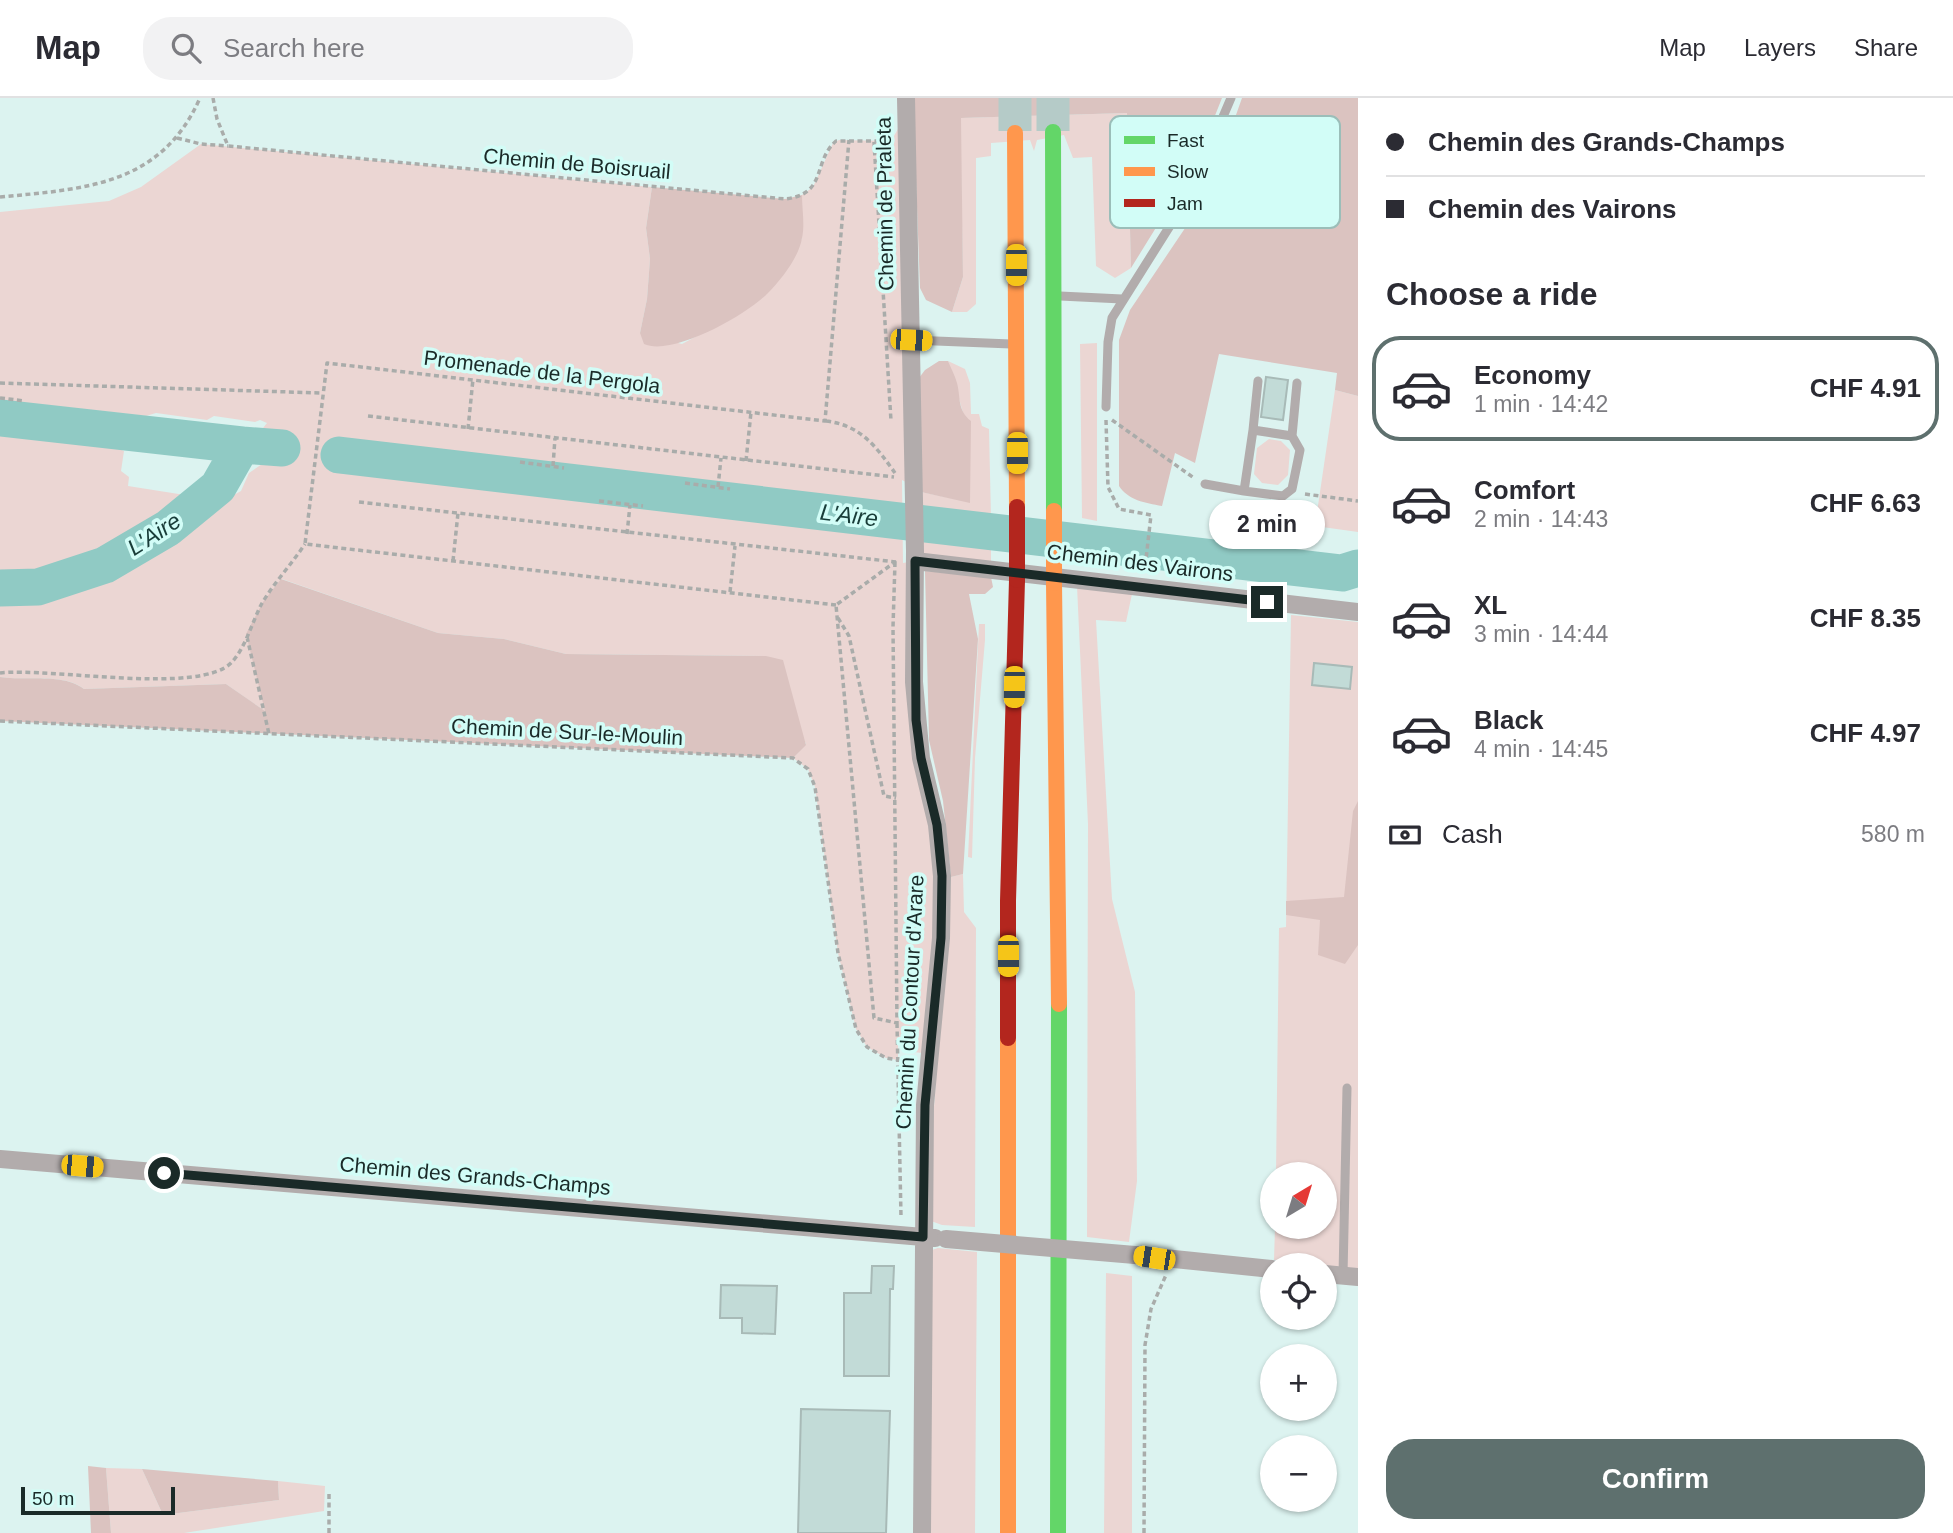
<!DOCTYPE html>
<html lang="en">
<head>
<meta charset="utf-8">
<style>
	:root { --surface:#fff; --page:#f2f2f3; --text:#2b2b33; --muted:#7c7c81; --line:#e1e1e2; --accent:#5e706e }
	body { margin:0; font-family:Arial,sans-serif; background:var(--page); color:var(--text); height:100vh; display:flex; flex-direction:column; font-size:26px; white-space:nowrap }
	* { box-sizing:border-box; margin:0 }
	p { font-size:23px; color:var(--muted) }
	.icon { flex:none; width:38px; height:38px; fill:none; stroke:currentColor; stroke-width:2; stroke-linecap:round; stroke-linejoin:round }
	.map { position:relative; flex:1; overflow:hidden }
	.panel { display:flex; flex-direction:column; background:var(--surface); width:595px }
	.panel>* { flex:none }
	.top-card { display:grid; align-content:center; height:154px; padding:0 28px; background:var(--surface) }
	.needle { width:46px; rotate:38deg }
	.buttons { position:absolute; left:1260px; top:1064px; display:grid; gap:14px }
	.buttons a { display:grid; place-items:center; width:77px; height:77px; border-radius:50%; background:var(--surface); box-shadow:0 2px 5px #0004; font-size:35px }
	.scale { position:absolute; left:21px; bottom:18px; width:154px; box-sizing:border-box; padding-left:7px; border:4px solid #1a2a28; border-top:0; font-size:19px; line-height:24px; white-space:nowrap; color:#1a2a28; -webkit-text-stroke:5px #d2fdf7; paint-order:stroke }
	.end { position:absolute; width:32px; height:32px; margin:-16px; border:9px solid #1a2a28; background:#fff; box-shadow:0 0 0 4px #fff }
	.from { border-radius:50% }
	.bubble { position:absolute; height:49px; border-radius:24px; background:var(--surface); box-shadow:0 2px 5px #0004; font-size:23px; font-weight:800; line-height:49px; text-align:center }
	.car { position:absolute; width:21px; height:42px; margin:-21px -10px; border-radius:9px; box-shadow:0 0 5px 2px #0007; background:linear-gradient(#f5c518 24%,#345 0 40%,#f5c518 0 76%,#345 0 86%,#f5c518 0) }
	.top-card b { display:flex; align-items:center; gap:24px; height:66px; font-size:26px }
	.top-card b+b { border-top:2px solid var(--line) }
	.top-card i { width:18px; height:18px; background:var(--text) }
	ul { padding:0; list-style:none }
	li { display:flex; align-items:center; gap:21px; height:105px; margin:0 14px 10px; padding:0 14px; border:4px solid transparent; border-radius:28px }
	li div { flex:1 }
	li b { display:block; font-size:26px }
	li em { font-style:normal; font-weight:800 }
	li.selected { border-color:var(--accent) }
	li>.icon { width:63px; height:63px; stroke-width:1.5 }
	h2 { padding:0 28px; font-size:32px; line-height:84px }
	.pay { display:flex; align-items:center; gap:18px; height:77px; padding:0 28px; font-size:26px }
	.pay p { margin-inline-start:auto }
	.button { display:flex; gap:14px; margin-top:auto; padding:14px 28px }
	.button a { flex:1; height:80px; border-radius:28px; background:var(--accent); color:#fff; font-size:28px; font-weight:800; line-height:80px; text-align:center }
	header { display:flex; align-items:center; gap:42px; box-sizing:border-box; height:98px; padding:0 35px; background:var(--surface); border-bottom:2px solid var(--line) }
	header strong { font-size:33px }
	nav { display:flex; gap:38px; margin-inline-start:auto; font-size:24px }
	.search { width:490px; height:63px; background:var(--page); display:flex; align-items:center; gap:18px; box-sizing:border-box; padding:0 24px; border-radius:28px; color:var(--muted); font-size:26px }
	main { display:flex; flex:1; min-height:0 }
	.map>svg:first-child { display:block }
	.green { fill:#ebd6d3 }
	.forest { fill:#dbc3c0 }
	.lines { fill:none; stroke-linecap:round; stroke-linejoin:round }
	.river { stroke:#90cac4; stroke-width:37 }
	.building { fill:#c2dbd7; stroke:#a8bab7; stroke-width:2 }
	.highway-tunnel { stroke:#b5cbc8; stroke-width:33; stroke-dasharray:33 17; stroke-linecap:butt }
	.path { stroke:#a9acaa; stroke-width:3.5; stroke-dasharray:5 3.5; stroke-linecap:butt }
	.lane { stroke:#b2acac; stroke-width:9 }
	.street { stroke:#b2acac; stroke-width:18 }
	.fast { stroke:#63d668; stroke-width:16 }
	.slow { stroke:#ff974d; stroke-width:16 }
	.jam { stroke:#b3261e; stroke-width:16 }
	.street-bridge { stroke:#b2acac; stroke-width:18 }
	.slow-bridge { stroke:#ff974d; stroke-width:16 }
	.jam-bridge { stroke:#b3261e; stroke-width:16 }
	.route { stroke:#1a2a28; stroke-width:9 }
	.labels { text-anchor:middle; stroke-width:7; stroke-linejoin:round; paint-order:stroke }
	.street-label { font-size:21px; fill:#1a2a28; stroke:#d2fdf7 }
	.water-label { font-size:23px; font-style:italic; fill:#193d39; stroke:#d2fdf7 }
	.key { fill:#d2fdf7; stroke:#9bbeb9; stroke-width:2 }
	.key-label { font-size:19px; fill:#1a2a28 }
</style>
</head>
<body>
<header>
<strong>Map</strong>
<div class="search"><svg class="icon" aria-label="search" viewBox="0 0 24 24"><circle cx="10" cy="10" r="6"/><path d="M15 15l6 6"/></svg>Search here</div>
<nav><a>Map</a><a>Layers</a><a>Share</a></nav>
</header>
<main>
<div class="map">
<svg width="1358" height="1435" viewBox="0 0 1358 1435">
	<rect width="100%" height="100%" fill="#dcf3f0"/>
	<path class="green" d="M1127,15l4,155 -16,10 -19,-12 -4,-109 -19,1 -9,-23 -27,5 -3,11 -4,-11 -39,3v13l-15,2v146l-9,8h-15l11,-35 -3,-159z
		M898,31l16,357 -12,-6 1,83 12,-2 -1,121 23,143 -7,229 -24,-3v-10l-8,-3v22l-12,-2 -19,-11 -11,-18 -18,-76 -23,-166 -7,-18 -15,-11 13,-14 -40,-88 -200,-2 -62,-15 -66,-6 -156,-54 -16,133 -40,-28 -142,5c-20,-16 -58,-8 -84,-12v-241l98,5 26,10 -3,20 8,6 -1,9 95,15 18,-10 8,-18 34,-23 -20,-22 4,-5 -7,-3 -5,2 -41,-6 -7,4 -51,-7 -10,3 -146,-16v-188l109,-11 32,-14 60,-43 451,43 -6,41 4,31 -3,40 -7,34 42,11 28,-15 92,-90v-44l11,-8 20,-44 6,-3 52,1z
		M1097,245v178l-15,-3 -2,-174z
		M948,263l17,8 5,14 1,31h8l3,12 7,3 2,89 -70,-8v-18l49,10 -6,-86z
		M1335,292l23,6v136l-43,-6z
		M1269,341l12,2 9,9 -2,25 -10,10 -16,-2 -8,-9 3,-26z
		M922,438l69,9v17l-65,-7 -3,-3z
		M1077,488l55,8 -6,28 -30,-2 16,279 23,93 2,189 -8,61 -42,-5 1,-413z
		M1291,517l67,7v647l-84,-9 1,-33h50v-53h-49l3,-246 7,-1z
		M979,526h6v16l-10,118 -3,100 -4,-1z
		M963,776l1,38 12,16 -1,299 -33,-2 -11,-4 1,-87 19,-257z
		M938,1150l39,4 -2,281h-45l2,-283z
		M1106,1175l26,3v257h-28z
		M106,1370l36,1 21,46 116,-15 -1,-19 47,5 -1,25 -140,22h-73z"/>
	<path class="forest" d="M913,0h309l-26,65 -65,105 -4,-155 -166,5 2,159 -11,35 -26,-12 -6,-12z
		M1242,0h116v298l-23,-6 2,-17 -118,-19 -24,109 -20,-10 -13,53c-17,-3 -34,-6 -43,-20v-146l11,-30 78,-116z
		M652,89l133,12 17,-4c0,14 3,30 0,43 -3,19 -21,42 -34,55 -21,22 -96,64 -124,51l-4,-11 7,-34 3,-40 -4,-31z
		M939,263h9c3,7 7,15 9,22 4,15 0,27 14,38l-1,82 -49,-11 -2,-114 6,-8z
		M925,473l66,6 2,10 -8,7h-16l9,45 -15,235 -12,3 -8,-76 -14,-61z
		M281,481l157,54 66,6 62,15 200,2 17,4 23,85 -13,13 -793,-37v-44c27,4 63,-4 84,12l142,-5 39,27 -19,-77 17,-32z
		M1358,703v144l-13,19 -27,-9 2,-35 -34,-5v-14l58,-4 9,-86z
		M88,1368l18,2 5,65h-20z
		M142,1371l136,12 1,19 -116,15z"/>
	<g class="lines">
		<path class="river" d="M0,320l242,27
			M339,357l1003,118 16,-5
			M0,490l38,-1 67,-22 63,-37 50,-41 24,-42 40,3"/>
	</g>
	<path class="building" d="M1266,279l22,3 -5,40 -22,-3z
		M1314,565l38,4 -2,22 -38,-4z
		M872,1168h22l-1,23h-3l-1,87h-45v-83h27z
		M721,1187l56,1 -2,48 -33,-1v-15h-22z
		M801,1311l89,2 -4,122h-88z"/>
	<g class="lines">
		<path class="highway-tunnel" d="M1015,0v35
			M1053,0v34"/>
		<path class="path" d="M213,0l4,21 11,27 557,53c43,-5 27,-37 51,-58h53
			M177,40l24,6 27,2
			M874,44l17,279
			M0,99c84,-8 161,-11 200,-99
			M0,285l322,10
			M0,300l25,3
			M368,318l526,61
			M1106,322l2,67 11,22 32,6 -6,53
			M1112,322l82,58
			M826,323c34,4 50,25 69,52
			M468,331l5,-50
			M746,363l5,-49
			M520,364l44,6
			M553,368l2,-28
			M685,385l45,6
			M718,389l3,-29
			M1305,396l53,7
			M599,403l44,5
			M359,404l537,60
			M627,436l3,-29
			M453,463l5,-48
			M895,464l-2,65 4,396 -23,-5 -38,-413z
			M730,494l5,-46
			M836,507l-531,-61 22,-181 498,58 24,-281
			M838,520l11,18 35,160 12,2
			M247,539l22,97
			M0,575c50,-6 201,23 232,-11 13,-14 20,-39 29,-57 12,-21 30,-40 44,-61
			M0,623l793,37 15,11 7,18 23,166 18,76 11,18 19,11 12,2
			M897,925l4,194
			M329,1435v-41
			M1144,1435l1,-188 6,-36 15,-34"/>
		<path class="lane" d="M1060,198l62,3
			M911,242l100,4
			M1106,309l2,-65 4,-24 78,-124 41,-96
			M1253,332l5,-49
			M1205,386l39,7 9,-61 39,6 5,-53
			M1244,393l39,5 9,-7 8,-39 -8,-14
			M1343,1177l4,-187"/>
		<path class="street" d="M906,0l9,453 -1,131 7,76 16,67 5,51 -1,62 -16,167 -3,428
			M915,463l443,51
			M0,1061l935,79
			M1135,1157l137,14
			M1325,1176l33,3"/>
		<path class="fast" d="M1053,34l1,379
			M1058,1435l1,-529"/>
		<path class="slow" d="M1015,35l2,374
			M1054,485l5,421
			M1008,940v495"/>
		<path class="jam" d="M1008,940v-137l9,-321"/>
		<path class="street-bridge" d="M946,1141l189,16"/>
		<path class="slow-bridge" d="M1054,413v72"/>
		<path class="jam-bridge" d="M1017,409v73"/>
	</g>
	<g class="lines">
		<path class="route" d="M164,1075l759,64 2,-132 16,-167 1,-62 -5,-51 -16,-67 -5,-38 -1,-159 352,41"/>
	</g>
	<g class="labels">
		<g class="street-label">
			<text transform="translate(577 66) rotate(5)" y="7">Chemin de Boisruail</text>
			<text transform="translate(885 106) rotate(-91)" y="7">Chemin de Praleta</text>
			<text transform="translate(542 274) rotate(7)" y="7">Promenade de la Pergola</text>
			<text transform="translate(1140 465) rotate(7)" y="7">Chemin des Vairons</text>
			<text transform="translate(567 634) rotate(3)" y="7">Chemin de Sur-le-Moulin</text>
			<text transform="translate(910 904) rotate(-87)" y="7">Chemin du Contour d'Arare</text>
			<text transform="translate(475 1078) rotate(5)" y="7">Chemin des Grands-Champs</text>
		</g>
		<g class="water-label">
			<text transform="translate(849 417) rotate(7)" y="8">L'Aire</text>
			<text transform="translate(154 436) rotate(-33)" y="8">L'Aire</text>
		</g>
	</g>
	<rect x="1110" y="18" width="230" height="112" rx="10" class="key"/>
	<rect x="1124" y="38" width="31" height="8" fill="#63d668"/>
	<rect x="1124" y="69" width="31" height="9" fill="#ff974d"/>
	<rect x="1124" y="101" width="31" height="8" fill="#b3261e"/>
	<g class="key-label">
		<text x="1167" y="49">Fast</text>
		<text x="1167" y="80">Slow</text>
		<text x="1167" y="112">Jam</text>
	</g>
</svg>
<div class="buttons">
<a><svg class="needle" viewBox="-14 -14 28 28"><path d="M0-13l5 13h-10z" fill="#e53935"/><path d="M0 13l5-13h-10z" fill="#7c7c81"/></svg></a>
<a><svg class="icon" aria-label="locate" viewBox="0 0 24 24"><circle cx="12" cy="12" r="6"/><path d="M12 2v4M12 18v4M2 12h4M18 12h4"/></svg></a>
<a>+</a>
<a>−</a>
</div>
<div class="scale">50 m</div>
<i class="end from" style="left:164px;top:1075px"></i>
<i class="end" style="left:1267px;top:504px"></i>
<div class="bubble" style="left:1209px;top:402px;width:116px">2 min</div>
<i class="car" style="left:1016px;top:167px;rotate:180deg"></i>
<i class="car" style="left:911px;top:242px;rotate:93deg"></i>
<i class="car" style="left:1017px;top:355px;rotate:180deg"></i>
<i class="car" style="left:1014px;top:589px;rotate:181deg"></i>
<i class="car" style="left:1008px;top:858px;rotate:180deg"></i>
<i class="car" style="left:82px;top:1068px;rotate:95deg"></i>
<i class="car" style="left:1154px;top:1160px;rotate:279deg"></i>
</div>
<section class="panel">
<div class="top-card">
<b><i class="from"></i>Chemin des Grands-Champs</b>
<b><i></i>Chemin des Vairons</b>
</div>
<h2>Choose a ride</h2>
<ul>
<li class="selected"><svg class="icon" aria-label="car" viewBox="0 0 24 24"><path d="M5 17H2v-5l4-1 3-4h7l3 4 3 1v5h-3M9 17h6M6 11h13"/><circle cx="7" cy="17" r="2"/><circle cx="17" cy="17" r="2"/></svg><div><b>Economy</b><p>1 min · 14:42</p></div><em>CHF 4.91</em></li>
<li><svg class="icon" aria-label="car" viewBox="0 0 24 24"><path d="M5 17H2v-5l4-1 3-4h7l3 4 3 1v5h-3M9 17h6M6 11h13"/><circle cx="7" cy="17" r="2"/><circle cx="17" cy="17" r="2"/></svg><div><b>Comfort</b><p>2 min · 14:43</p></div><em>CHF 6.63</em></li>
<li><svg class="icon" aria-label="car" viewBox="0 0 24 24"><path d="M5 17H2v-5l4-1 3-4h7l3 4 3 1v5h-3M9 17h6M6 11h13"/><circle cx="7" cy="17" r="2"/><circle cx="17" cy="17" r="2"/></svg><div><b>XL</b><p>3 min · 14:44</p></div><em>CHF 8.35</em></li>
<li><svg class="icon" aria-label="car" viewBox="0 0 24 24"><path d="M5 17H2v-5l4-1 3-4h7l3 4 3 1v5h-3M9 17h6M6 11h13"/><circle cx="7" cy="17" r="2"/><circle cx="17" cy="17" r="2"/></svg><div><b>Black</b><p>4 min · 14:45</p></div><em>CHF 4.97</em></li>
</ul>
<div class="pay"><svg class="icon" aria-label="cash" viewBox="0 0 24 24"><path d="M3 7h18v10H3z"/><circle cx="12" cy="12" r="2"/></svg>Cash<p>580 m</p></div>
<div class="button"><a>Confirm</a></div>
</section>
</main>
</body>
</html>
